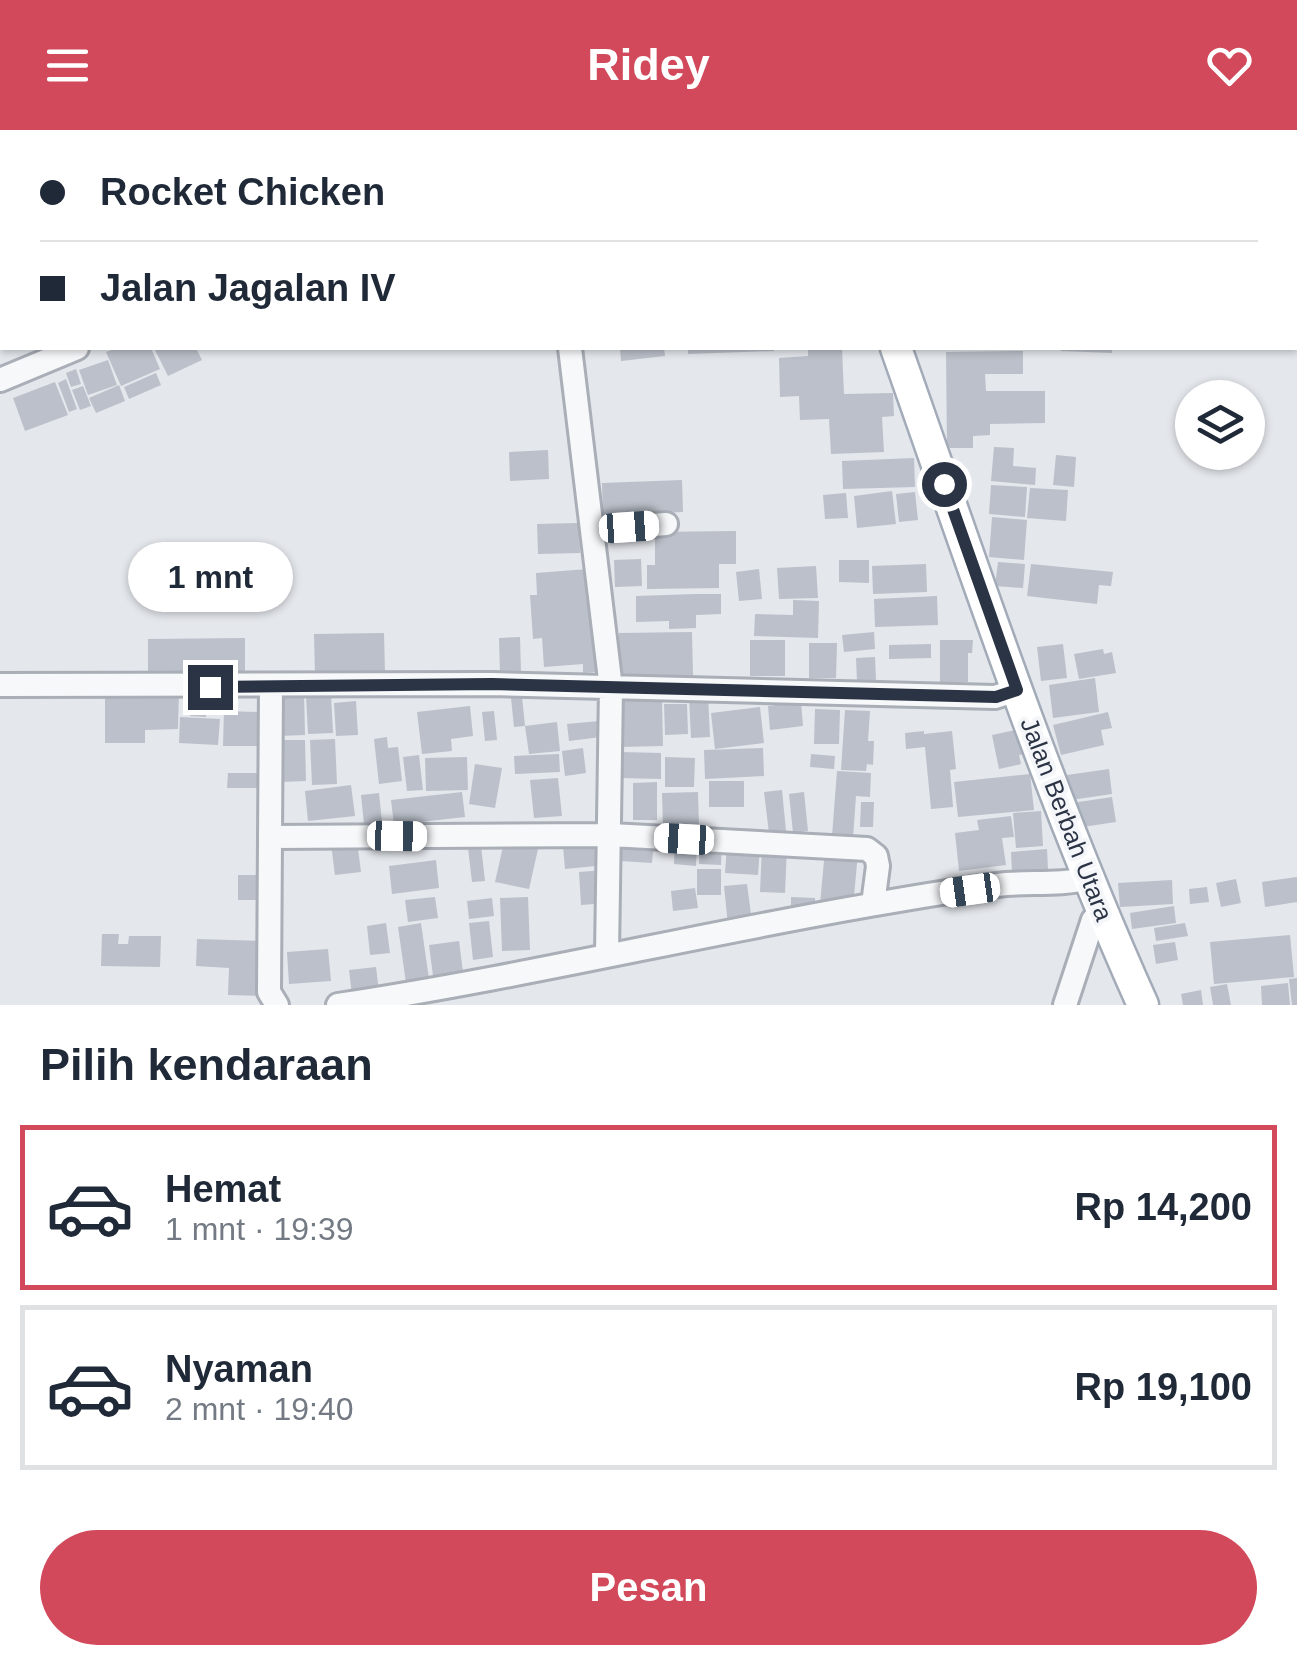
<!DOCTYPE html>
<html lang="id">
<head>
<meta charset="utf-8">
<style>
	:root { --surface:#fff; --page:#f2f2f3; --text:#1f2937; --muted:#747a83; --line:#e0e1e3; --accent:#d1495b }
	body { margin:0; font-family:Helvetica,sans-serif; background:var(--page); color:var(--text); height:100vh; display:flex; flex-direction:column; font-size:38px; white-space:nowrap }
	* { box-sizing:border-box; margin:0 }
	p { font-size:32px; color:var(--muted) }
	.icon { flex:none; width:55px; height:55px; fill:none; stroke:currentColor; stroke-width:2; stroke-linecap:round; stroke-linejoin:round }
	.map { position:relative; height:875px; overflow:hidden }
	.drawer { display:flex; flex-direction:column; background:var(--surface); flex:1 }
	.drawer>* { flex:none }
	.guide { position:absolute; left:0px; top:0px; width:1298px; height:220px; box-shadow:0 2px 8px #0004; display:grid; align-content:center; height:220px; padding:0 40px; background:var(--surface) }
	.fabs { position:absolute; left:1175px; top:250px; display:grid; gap:20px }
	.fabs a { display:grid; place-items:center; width:90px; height:90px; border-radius:50%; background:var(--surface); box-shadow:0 2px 8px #0004; font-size:50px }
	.end { position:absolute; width:45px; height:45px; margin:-22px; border:12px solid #2b3445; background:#fff; box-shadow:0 0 0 5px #fff }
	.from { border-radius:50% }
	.bubble { position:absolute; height:70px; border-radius:35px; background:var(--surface); box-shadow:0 2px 8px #0004; font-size:32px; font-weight:800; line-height:70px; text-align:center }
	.car { position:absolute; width:30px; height:60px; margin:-30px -15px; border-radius:12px; box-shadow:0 0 8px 2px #0007; background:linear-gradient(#fff 24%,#345 0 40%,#fff 0 76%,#345 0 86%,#fff 0) }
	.guide b { display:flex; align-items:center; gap:35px; height:95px; font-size:38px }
	.guide b+b { border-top:2px solid var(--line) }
	.guide i { width:25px; height:25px; background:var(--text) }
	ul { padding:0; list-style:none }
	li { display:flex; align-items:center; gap:30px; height:165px; margin:0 20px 15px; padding:0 20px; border:5px solid var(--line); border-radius:0px }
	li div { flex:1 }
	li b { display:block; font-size:38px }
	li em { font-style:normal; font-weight:800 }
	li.selected { border-color:var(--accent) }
	li>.icon { width:90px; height:90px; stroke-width:1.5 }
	h2 { padding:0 40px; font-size:45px; line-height:120px }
	.action { display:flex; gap:20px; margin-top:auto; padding:20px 40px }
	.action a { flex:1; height:115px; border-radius:60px; background:var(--accent); color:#fff; font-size:40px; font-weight:800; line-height:115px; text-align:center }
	header { display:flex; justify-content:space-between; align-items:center; height:130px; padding:0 40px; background:var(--accent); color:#fff; font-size:45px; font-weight:800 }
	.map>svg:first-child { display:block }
	.building { fill:#bbc0ca }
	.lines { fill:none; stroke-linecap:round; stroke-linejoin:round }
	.minor-casing { stroke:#a9aeb7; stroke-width:28 }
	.major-casing { stroke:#a3abb8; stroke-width:35 }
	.minor { stroke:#f7f8fa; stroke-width:22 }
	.major { stroke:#fff; stroke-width:30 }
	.route { stroke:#2b3445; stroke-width:12 }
	.labels { text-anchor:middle; stroke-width:8; stroke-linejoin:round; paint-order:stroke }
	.street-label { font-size:25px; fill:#2b3445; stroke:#f4f6f9 }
</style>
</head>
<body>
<header><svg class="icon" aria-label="menu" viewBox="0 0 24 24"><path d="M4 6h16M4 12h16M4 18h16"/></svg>Ridey<svg class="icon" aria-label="heart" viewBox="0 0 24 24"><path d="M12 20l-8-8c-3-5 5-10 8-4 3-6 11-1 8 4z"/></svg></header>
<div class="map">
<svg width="1297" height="875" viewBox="0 0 1297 875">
	<rect width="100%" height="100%" fill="#e4e7ec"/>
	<path class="building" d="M117,218h34l9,21 -39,17 -15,-34z
		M154,218h42l6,12 -34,16z
		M620,218h44l1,8 -44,5z
		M688,218h86v3l-86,3z
		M808,218h34l2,46 49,-1 1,23 -12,1 2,35 -53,2 -2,-35 -29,1 -1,-24 -19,1 -1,-39 29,-2z
		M1061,218h51v5l-51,-2z
		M1023,221v23h-38l1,17h59v32l-55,1v11l-17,1v12h-26l-1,-96z
		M108,230l9,25 -29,10 -9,-25z
		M76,239l5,15 -10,3 -5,-14z
		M156,243l5,12 -32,14 -5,-12z
		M66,249l11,30 -8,3 -11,-29z
		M55,252l13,33 -43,16 -12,-33z
		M119,255l6,16 -29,12 -7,-15z
		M83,256l8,20 -11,4 -8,-20z
		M994,317l20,1 -1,18 23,2 -1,17 -44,-4z
		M548,320l1,29 -39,2 -1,-29z
		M1056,325l20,2 -2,30 -21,-2z
		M914,328l1,29 -72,2 -1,-28z
		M682,350l1,32 -80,4 -1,-33z
		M991,355l36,2 -2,30 -36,-3z
		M1030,358l38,2 -2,31 -39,-3z
		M892,361l4,33 -39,4 -3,-32z
		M915,362l3,28 -19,2 -3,-28z
		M846,363l2,25 -23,1 -2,-24z
		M992,387l35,3 -3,40 -35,-3z
		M579,393l1,30 -42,1 -1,-30z
		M736,401v33h-17v24l-72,1v-24h8v-33z
		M641,429l1,27 -27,1 -1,-27z
		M839,430h30v23l-30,-1z
		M998,432l27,2 -2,24 -28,-2z
		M926,434l1,28 -54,2 -1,-28z
		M1031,434l82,8 -2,14 -12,-1 -2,19 -70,-8z
		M816,436l2,32 -39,1 -2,-31z
		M588,439l5,65 10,-1 3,38 -23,2v-9l-39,3 -2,-29 -9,1 -3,-44h7l-1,-22z
		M759,439l3,30 -23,2 -3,-29z
		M696,464h25v20l-25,1v13l-27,1v-8l-33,1v-26z
		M937,466l1,29 -63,2 -1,-28z
		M793,470l26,1 -1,37 -64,-2 1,-22 38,1z
		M692,502l1,44 -74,2v-45z
		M874,502l1,17 -31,3 -2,-17z
		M384,503l1,41 -70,1 -1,-41z
		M520,507l1,36 -21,1 -1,-36z
		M245,508v35l-97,1v-35z
		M750,510h35v36h-35z
		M940,510h33l-1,13h-4v29h-28z
		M809,513h28l-1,35h-27z
		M931,514v14l-42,1v-14z
		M1063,514l4,34 -26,3 -4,-34z
		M1103,519l1,5 8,-2 4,21 -37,6 -5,-25z
		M875,527l1,24h-19l-1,-23z
		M1095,548l4,34 -46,6 -4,-33z
		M105,561h74l-1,38 -33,1v13h-40z
		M304,562l1,43 -27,1 -1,-43z
		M331,564l2,39 -25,1 -2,-39z
		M708,565l2,42 -19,1 -2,-42z
		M522,566l3,30 -11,1 -3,-29z
		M662,570l1,46 -44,1 -1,-46z
		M356,571l2,34 -22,1 -2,-33z
		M801,572l2,24 -33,4 -2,-24z
		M191,574l16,1 -1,12 -16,-1z
		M664,574h23l1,30 -23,1z
		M470,576l3,30 -22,3 1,12 -30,3 -5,-42z
		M760,577l4,36 -49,6 -4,-36z
		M815,579l25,1 -1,34h-25z
		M845,580l25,1 -2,30h6l-1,24 -6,-1 -1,7 -25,-1z
		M224,581l36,1 -1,34h-36z
		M494,581l3,29 -12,1 -3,-29z
		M1108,582l4,16 -11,2 3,15 -43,10 -8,-30z
		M180,587l40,2 -2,26 -39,-2z
		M599,591l2,16 -32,4 -2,-17z
		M557,592l3,29 -31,3 -4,-28z
		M1020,599l5,25 -6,1 2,9 -22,5 -7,-34z
		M924,601v3l28,-3 4,38 -6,1 3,37 -22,2 -6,-62 -19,2 -1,-16z
		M387,607l1,11 10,-1 4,34 -23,3 -5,-45z
		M335,609l2,45 -25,1 -2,-45z
		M279,610h26l1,41 -25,1z
		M583,618l3,25 -21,3 -3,-25z
		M763,618l1,28 -59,3 -1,-29z
		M620,622l41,1v26l-41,-1z
		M559,624l1,18 -45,2 -1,-18z
		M811,624l24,2 -1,13 -24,-2z
		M419,625l4,35 -16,1 -4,-34z
		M467,627l1,33 -42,1 -1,-33z
		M665,627l30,1 -1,29h-29z
		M475,634l27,4 -7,40 -26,-4z
		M1109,639l3,25 -41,6 -4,-25z
		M837,641l34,2 -1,24 -14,-1 -3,42 -21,-2z
		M228,643h37v15h-38z
		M1030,644l4,36 -76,7 -4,-35z
		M558,648l4,38 -28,2 -4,-38z
		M709,651h35v26h-35z
		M657,652v38h-24v-37z
		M351,655l4,31 -47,5 -3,-30z
		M782,660l4,41 -17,2 -5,-41z
		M462,662l3,25 -71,8 -3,-25z
		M698,662l1,34 -36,1 -1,-34z
		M804,662l4,39 -15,2 -4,-39z
		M379,663l3,29 -18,2 -3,-29z
		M1112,667l4,25 -40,6 -4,-25z
		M861,672h13l-1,25h-13z
		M1041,681l2,35 -27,2 -3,-35z
		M1011,686l3,21 -12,1 4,27 -47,6 -4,-38 24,-3 -2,-10z
		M622,709l32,2 -2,22 -32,-2z
		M675,710l22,2 -1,24 -22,-2z
		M357,711l4,31 -26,3 -4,-31z
		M603,711l3,24 -41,4 -2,-23z
		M504,712l34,7 -9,40 -34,-7z
		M700,712h22l-1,23 -22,-1z
		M727,715l33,2 -2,28 -33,-2z
		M481,716l4,35 -13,1 -4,-34z
		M762,716l25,1 -2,46 -25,-1z
		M1047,719l1,20 -36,3 -1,-20z
		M825,720l33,3 -5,54 -33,-3z
		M436,730l3,28 -47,6 -3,-28z
		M697,739h24v26h-24z
		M605,740l2,33 -26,2 -2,-33z
		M238,745h19l1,25h-20z
		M1297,747v25l-32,5 -3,-25z
		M1236,749l5,24 -20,4 -5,-24z
		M1172,750l1,24 -53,3 -2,-24z
		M747,754l5,38 -24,3 -4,-39z
		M1207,757l2,15 -19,2 -1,-15z
		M695,758l3,20 -25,3 -2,-20z
		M435,767l3,21 -30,4 -3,-22z
		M528,767l2,53 -28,1 -2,-53z
		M791,767l24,1v14l-24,-1z
		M492,768l2,18 -25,3 -2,-18z
		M1174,776l2,17 -44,6 -2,-16z
		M489,791l4,36 -20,3 -4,-37z
		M386,793l4,30 -20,2 -3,-29z
		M421,793l9,63 -23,4 -9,-63z
		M1185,793l3,13 -32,5 -2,-13z
		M102,804h17l-1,10h10l1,-8h32l-1,31 -59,-1z
		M1290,805l4,42 -80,7 -4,-42z
		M197,809l65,2 6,55 -40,-1 1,-27 -33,-2z
		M459,811l4,31 -30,4 -4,-31z
		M1175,812l3,18 -22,4 -3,-19z
		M328,819l3,32 -42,3 -2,-32z
		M376,837l3,25 -27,3 -3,-25z
		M1297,848v27h-5l-3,-26z
		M1288,853l2,22h-28l-1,-19z
		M1227,854l4,21h-18l-3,-18z
		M1201,860l2,15h-20l-2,-11z"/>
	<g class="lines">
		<defs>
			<path id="minor" d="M549,0l1,2
				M582,2l6,-2
				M724,2l5,-2
				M1172,2l1,-2
				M1295,135l2,-1
				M570,218l41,340 -4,266
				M0,250l77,-32
				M592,400l74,-6
				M0,555l492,-1 503,13 22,-7
				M271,556l-2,306 8,13
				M272,707l339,-2 256,14 9,7 2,10 -5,38
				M338,875c179,-27 354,-69 532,-100 45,-8 91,-16 136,-21 28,-2 56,1 84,-6
				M1065,875l28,-85 8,-9"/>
			<path id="major" d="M811,0l1,2
				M896,218c78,220 151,444 247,657"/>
		</defs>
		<use href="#minor" class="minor-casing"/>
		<use href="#major" class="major-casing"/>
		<use href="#minor" class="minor"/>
		<use href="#major" class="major"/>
	</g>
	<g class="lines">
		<path class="route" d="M210,557l282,-3 504,13 21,-7 -73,-206"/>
	</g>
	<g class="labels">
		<g class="street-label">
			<text transform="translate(1067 689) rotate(69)" y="9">Jalan Berbah Utara</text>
		</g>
	</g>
</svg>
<div class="fabs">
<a><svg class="icon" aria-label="layers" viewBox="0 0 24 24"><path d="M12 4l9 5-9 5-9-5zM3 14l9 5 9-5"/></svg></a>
</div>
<i class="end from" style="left:944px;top:354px"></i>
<i class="end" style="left:210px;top:557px"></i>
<div class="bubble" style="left:128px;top:412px;width:165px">1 mnt</div>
<i class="car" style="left:629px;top:397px;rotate:86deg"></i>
<i class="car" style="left:397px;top:706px;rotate:91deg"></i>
<i class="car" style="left:684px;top:709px;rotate:273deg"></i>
<i class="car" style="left:970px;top:760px;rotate:262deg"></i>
<div class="guide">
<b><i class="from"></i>Rocket Chicken</b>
<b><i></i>Jalan Jagalan IV</b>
</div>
</div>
<section class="drawer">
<h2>Pilih kendaraan</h2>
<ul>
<li class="selected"><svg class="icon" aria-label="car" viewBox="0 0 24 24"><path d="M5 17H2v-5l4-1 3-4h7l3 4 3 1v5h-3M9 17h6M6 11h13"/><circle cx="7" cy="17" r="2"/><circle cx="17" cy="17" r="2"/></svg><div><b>Hemat</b><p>1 mnt · 19:39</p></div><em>Rp 14,200</em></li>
<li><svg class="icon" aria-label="car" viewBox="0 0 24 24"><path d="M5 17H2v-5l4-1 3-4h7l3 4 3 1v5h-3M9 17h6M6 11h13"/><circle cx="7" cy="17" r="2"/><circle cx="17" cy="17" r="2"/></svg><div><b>Nyaman</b><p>2 mnt · 19:40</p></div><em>Rp 19,100</em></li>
</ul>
<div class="action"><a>Pesan</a></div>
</section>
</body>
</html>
